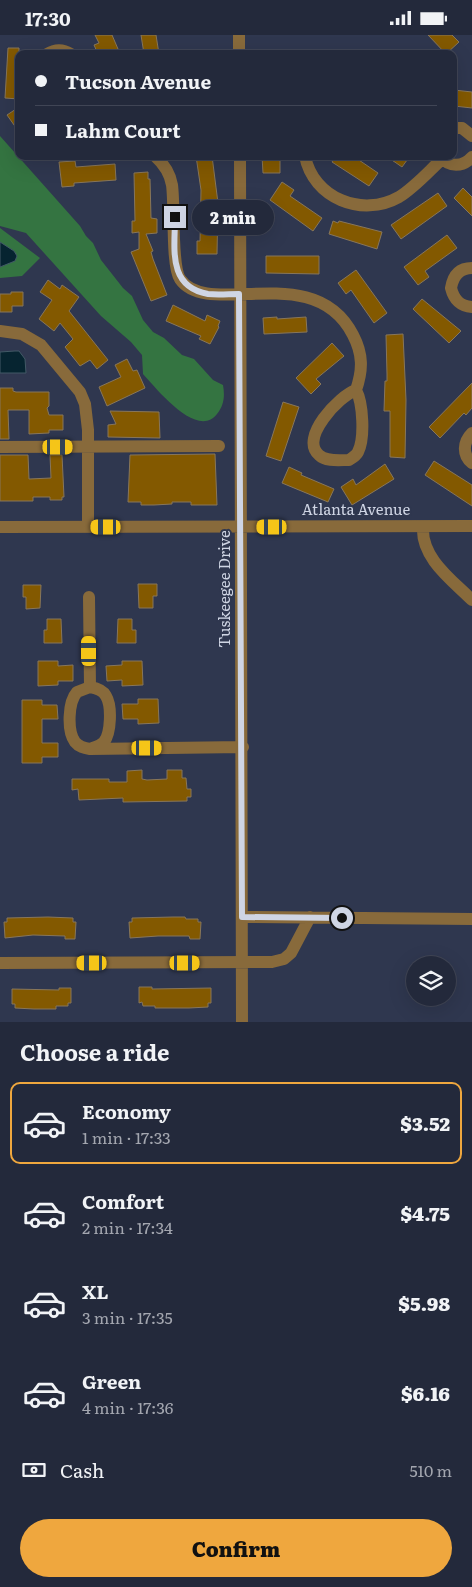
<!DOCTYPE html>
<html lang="en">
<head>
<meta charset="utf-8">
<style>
	:root { --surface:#23293b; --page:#2b3142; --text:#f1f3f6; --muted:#a3a6af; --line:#404555; --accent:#efa73e }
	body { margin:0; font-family:Literata,serif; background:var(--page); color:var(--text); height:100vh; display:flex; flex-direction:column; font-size:19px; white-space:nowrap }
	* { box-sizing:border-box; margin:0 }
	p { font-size:16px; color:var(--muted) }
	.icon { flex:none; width:28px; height:28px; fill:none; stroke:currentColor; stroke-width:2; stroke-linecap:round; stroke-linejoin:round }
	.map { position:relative; height:987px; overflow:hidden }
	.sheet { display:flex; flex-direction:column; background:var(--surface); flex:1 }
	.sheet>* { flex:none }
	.banner { position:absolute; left:15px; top:15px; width:442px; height:110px; border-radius:10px; box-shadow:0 5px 20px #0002,0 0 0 1px var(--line); display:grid; align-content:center; height:110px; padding:0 20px; background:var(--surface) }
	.controls { position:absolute; left:406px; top:921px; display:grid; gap:10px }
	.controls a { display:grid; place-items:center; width:50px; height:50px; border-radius:50%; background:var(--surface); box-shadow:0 5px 20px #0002,0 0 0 1px var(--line); font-size:25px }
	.end { position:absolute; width:22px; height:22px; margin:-11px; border:6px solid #cfd5e4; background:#111; box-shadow:0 0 0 2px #111 }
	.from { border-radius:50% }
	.bubble { position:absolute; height:35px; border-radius:18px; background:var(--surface); box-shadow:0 5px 20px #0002,0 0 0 1px var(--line); font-size:16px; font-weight:800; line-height:35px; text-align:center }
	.car { position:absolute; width:15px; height:30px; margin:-15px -8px; border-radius:6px; box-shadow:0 0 4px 1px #0007; background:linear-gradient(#f5c518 24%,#345 0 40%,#f5c518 0 76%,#345 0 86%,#f5c518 0) }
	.banner b { display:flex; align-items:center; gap:18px; height:48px; font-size:19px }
	.banner b+b { border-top:1px solid var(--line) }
	.banner i { width:12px; height:12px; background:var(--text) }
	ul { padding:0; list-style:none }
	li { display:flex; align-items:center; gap:15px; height:82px; margin:0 10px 8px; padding:0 10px; border:2px solid transparent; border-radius:10px }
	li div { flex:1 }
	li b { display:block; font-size:19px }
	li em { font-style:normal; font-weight:800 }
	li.active { border-color:var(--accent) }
	li>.icon { width:45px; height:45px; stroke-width:1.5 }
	h2 { padding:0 20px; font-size:22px; line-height:60px }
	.pay { display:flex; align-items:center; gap:12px; height:55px; padding:0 20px; font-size:19px }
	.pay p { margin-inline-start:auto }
	.action { display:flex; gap:10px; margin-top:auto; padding:10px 20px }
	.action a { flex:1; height:58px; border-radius:30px; background:var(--accent); color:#111; font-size:20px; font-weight:800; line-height:58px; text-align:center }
	.status { display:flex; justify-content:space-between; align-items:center; height:35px; padding:0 25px; background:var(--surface); direction:ltr }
	.status svg { height:14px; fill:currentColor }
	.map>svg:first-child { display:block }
	.forest { fill:#347441 }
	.water { fill:#062430; stroke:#425966 }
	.building { fill:#835900; stroke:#87765b }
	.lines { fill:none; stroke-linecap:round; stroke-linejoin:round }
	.minor { stroke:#886a3b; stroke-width:12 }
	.route { stroke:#cfd5e4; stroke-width:6 }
	.labels { text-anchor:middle; stroke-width:4; stroke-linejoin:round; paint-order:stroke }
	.street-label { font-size:15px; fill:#cfd5e4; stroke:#2f374f }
</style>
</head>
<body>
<div class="status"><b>17:30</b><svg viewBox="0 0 49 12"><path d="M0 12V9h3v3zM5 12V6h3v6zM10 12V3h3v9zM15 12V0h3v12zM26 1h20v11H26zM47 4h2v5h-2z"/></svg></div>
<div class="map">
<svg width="472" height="987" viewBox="0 0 472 987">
	<rect width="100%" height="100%" fill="#2f374f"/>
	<path class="forest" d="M0,101l80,90 6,10 7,7 8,17 22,28 9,8 11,24 10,12 11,6 18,17 12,4 19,21 10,5c2,11 1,20 -6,29 -20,26 -61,-26 -74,-40l-1,-19 -11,-13 -30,-26 -75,-83 -26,-7z
		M0,193l40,30 -18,18 -22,2z"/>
	<path class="water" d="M0,207l14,9 3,5 -2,5 -15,6z
		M15,316h4l6,8 1,14h-26v-21z"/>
	<path class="building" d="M95,0h17l6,14 -9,5h-11l-4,-9 5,-2z
		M141,0h15l3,19h-15z
		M428,0h24l7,7 -13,12z
		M8,13h11v51l-14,-1z
		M454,55l18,2v16l-18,-2z
		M19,72v25l-12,-17z
		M196,121h16l6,47 -1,51h-20v-13h3l1,-51z
		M262,121h15v3h3v14h-17z
		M336,121h17l25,17 -9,13 -37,-24z
		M386,121h24l-8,11z
		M75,126l1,6 39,-3 1,16 -42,3v3l-12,1 -3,-25z
		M148,137v7h2l1,39 6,1v14l-11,1 7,17 -2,1 2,7 14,36 -16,6 -20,-49 8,-3v-17l-7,1v-12h3l-1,-48z
		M282,147l12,8 -4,6 32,22 -9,13 -43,-31z
		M463,153l9,9v19l-18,-18z
		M438,158l9,13 -46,33 -10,-14z
		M333,186l5,2 1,-2 43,11 -5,17 -48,-15z
		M447,200l10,13 -32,23 4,6 -11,8 -14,-18z
		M266,221h53v18l-53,-1z
		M356,235l31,43 -13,10 -23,-33 -5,4 -8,-11z
		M48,245l12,9 2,-4 17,12 -10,14 39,49 -11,9 -7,-9 -10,6 -15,-19 8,-8 -13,-16 -6,8 -15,-12 13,-19 -12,-8z
		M11,257h12v14h-11v6h-12v-18h11z
		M422,264l39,32 -12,12 -36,-34z
		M173,270l32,16 2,-6 13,6 -2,5 1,1 -9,17 -11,-5 2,-3 -35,-15z
		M277,282v2l29,-2 1,15 -43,2 -1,-16z
		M403,299l3,66 -1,58 -15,-1v-46h-6l1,-30h2v-7l-1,-39z
		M332,308l12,13 -28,23 5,5 -10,10 -15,-16z
		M127,324l6,12 4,-1 8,18 -38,18 -8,-19 22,-10 -6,-12z
		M472,348v25l-6,7 -2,-2 -24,25 -11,-11z
		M0,353h13v3l3,1h33v14l-2,2 2,7h14v15h-14v3l-20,1v-24h-21l1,29h-9z
		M283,367l16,5 -18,54 -15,-5z
		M110,376l49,1 1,26 -52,-1v-12l8,-1z
		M215,419l2,51h-26v-3h-19v2l-18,1h-13v-3h-13l2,-47z
		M0,420h28l1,24 22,-1 -1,-23h12l2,42h-2v3h-12v-3h-17v4h-33z
		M434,426l38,24v21l-47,-31z
		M385,429l9,15 -42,26 -11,-18 12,-8 3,6z
		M289,432l13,6 -1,2 33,14 -6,13 -46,-19z
		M138,549h19v12h-4v12h-14z
		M23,550h18l-1,23 -14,1v-12h-3z
		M47,584h14l1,24h-18v-13h3z
		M118,584h14v11h4v13h-19z
		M38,626h20v5l15,-1v16h-15v4l-20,1z
		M122,626h20l1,24 -21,1v-6l-15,1 -1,-15 16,-1z
		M138,664h20l1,24 -21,1v-5h-15l-1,-15h16z
		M22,665h20v5h15l1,14h-16v24h16v14h-16v6h-20z
		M142,735v9l5,1 20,-1v-9h15v8h4l1,11h4v8h-4v4l-64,1v-4l-44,2 -1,-11 -6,1v-11h37v3h18v-11z
		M48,882l25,1v4h3l-1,17h-10v-3l-32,-1 -28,3 -1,-16h3v-4z
		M173,882h12l1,2h12v3h3l-1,17h-10l-1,-3h-31l-28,2 -1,-16h3v-4z
		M139,952h13v2l59,-1v15h-3v4l-19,1h-34v-2h-12l-1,-4 -3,1z
		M59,953h12v15h-3v3h-12v3h-22l-19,-1v-4h-3v-15l47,1z"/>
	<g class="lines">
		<path class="minor" d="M239,0v19
			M47,19c8,-5 16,-5 24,0
			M454,93h8l10,8
			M155,121c10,9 15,17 17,29 3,21 -1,80 8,94 28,41 134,-21 173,56 10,19 10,35 3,55
			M240,121l2,866
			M305,121c8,42 57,62 94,41 16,-10 29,-25 43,-38
			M440,121c9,12 23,11 32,1
			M472,233c-13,0 -19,8 -21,20 3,12 9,18 21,19
			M0,296l22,3 19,11 39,47 5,12 3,26v97
			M356,355c7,13 9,48 2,62 -2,4 -6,6 -9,8 -9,0 -23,2 -30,-5 -20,-17 20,-59 37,-65z
			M472,398c-9,9 -10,22 0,30
			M0,412l219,-1
			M0,492l472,-1
			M423,492c-2,31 29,53 49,73
			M89,562l1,90
			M90,714c5,-2 10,-3 14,-7 7,-9 8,-36 2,-46 -3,-6 -10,-8 -16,-9l-13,5c-9,10 -10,39 -2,50 4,5 9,6 15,7l153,-2
			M242,882l230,2
			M0,928l272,-1 12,-3 7,-6 19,-36"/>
	</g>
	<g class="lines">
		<path class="route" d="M175,182c0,31 -8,70 33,77 10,1 21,0 31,0l3,623 100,1"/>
	</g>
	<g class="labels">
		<g class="street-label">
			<text x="356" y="480">Atlanta Avenue</text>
			<text transform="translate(225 554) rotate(-90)" y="5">Tuskeegee Drive</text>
		</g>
	</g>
</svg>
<div class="controls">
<a><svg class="icon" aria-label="layers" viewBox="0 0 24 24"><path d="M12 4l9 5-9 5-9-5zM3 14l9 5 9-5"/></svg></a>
</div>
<i class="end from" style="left:342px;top:883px"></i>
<i class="end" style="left:175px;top:182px"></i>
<div class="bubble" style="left:192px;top:165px;width:82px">2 min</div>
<i class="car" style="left:58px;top:412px;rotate:90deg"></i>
<i class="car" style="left:106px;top:492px;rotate:270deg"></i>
<i class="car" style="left:272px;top:492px;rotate:270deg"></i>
<i class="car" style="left:89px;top:616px;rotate:0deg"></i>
<i class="car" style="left:147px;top:713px;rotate:90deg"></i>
<i class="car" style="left:92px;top:928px;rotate:270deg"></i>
<i class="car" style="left:185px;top:928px;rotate:90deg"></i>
<div class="banner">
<b><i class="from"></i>Tucson Avenue</b>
<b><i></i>Lahm Court</b>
</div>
</div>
<section class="sheet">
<h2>Choose a ride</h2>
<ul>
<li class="active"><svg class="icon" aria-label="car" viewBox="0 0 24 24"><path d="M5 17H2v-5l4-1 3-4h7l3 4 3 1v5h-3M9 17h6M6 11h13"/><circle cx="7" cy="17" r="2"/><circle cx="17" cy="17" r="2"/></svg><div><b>Economy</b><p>1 min · 17:33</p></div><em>$3.52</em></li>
<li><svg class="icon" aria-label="car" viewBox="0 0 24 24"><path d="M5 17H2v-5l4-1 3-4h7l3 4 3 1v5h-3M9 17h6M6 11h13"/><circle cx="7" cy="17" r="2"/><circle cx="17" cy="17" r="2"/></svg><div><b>Comfort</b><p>2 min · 17:34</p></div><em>$4.75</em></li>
<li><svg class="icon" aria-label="car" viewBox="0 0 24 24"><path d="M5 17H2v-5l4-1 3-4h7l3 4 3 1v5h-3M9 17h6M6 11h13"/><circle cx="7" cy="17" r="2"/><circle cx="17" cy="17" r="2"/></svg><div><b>XL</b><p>3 min · 17:35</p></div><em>$5.98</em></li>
<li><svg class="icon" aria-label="car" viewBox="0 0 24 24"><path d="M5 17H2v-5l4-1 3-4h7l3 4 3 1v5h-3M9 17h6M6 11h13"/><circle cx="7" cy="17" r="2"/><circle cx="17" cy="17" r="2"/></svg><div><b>Green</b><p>4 min · 17:36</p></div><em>$6.16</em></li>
</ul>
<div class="pay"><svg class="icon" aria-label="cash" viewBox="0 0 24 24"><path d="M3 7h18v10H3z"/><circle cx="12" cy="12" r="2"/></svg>Cash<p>510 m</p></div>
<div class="action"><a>Confirm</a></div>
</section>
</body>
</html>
